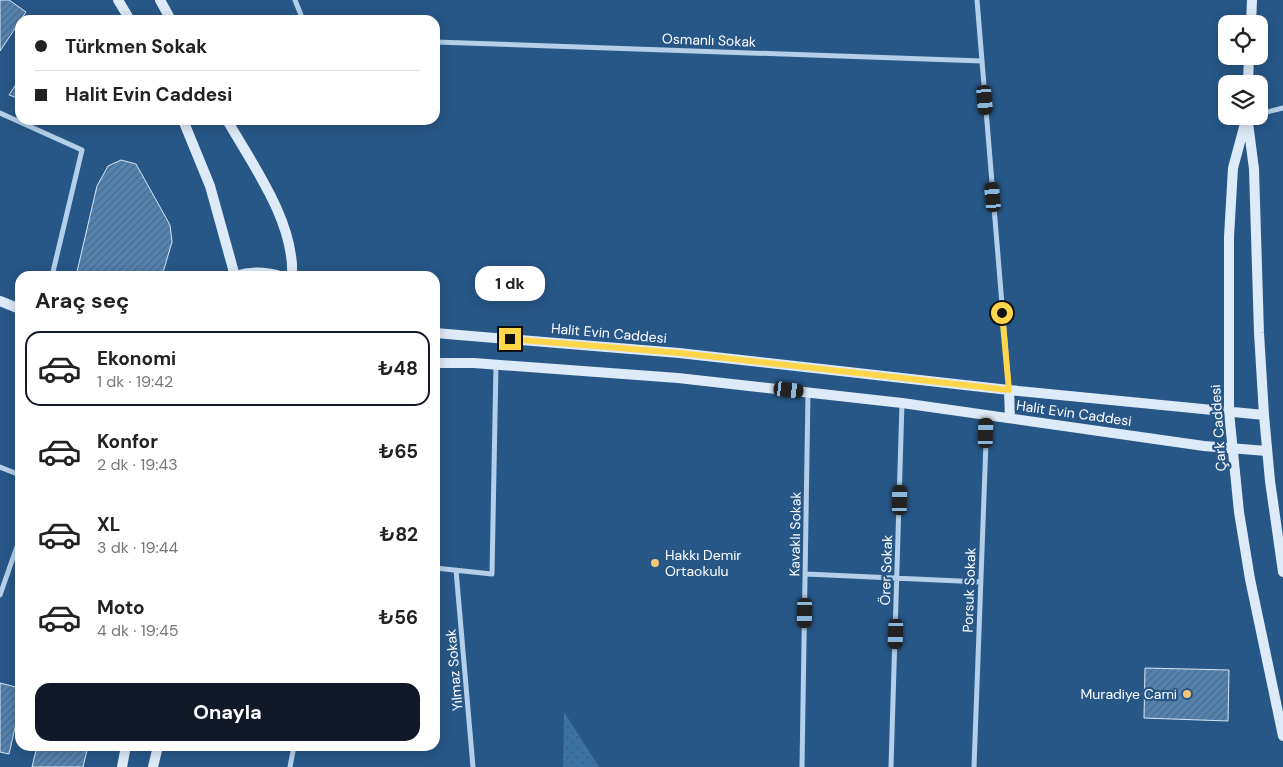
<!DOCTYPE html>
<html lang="tr">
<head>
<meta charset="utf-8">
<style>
	:root { --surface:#fff; --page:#f2f2f2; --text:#222; --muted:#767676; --line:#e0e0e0; --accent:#111827 }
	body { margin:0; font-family:"DM Sans",sans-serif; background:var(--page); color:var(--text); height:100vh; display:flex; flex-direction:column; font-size:19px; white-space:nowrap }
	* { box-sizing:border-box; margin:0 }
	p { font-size:16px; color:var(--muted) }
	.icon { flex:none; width:28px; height:28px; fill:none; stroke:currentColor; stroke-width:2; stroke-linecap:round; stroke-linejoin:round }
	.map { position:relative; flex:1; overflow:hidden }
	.panel { position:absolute; left:15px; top:271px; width:425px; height:480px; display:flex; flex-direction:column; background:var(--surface); border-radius:15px; box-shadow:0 2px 12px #0003 }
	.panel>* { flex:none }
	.guide { position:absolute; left:15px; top:15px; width:425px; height:110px; border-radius:15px; box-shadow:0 2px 12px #0003; display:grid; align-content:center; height:110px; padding:0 20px; background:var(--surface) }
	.buttons { position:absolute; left:1218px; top:15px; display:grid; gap:10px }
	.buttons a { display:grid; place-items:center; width:50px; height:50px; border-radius:10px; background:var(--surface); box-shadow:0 2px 12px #0003; font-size:25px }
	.end { position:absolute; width:22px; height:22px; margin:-11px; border:6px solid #ffd54a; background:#111; box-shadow:0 0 0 2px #111 }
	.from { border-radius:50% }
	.bubble { position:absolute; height:35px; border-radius:15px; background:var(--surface); box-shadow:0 2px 12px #0003; font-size:16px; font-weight:700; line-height:35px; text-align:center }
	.car { position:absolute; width:15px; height:30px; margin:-15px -8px; border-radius:6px; box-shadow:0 0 4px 1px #0007; background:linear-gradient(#222 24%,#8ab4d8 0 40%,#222 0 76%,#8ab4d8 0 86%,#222 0) }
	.guide b { display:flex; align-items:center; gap:18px; height:48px; font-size:19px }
	.guide b+b { border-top:1px solid var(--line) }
	.guide i { width:12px; height:12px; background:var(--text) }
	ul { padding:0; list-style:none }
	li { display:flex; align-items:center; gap:15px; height:75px; margin:0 10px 8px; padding:0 10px; border:2px solid transparent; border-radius:15px }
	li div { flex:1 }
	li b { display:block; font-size:19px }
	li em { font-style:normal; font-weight:700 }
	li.on { border-color:var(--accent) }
	li>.icon { width:45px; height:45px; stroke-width:1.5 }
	h2 { padding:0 20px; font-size:22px; line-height:60px }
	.cta { display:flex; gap:10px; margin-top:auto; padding:10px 20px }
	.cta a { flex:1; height:58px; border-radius:15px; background:var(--accent); color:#fff; font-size:20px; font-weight:700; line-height:58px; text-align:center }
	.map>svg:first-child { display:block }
	.grass { fill:url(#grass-dots) }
	.building { fill:url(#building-hatch); stroke:#d7e7f7 }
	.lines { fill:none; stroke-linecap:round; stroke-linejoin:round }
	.street { stroke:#b3cfe9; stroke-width:5 }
	.secondary { stroke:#ddeaf7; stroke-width:10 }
	.route { stroke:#ffd54a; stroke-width:6 }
	.poi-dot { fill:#f1c678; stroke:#275787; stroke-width:2 }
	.labels { text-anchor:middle; stroke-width:4.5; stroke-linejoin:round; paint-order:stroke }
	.street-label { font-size:14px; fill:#fff; stroke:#275787 }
	.poi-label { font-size:14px; fill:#fff; stroke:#275787; text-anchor:start }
</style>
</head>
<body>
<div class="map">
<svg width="1283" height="767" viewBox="0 0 1283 767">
	<defs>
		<pattern id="grass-dots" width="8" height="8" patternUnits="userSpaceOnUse" patternTransform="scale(1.25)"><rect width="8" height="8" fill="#3b72a4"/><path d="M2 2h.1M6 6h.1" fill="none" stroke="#455b6f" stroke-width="1.8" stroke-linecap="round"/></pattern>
		<pattern id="building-hatch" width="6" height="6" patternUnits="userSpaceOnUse" patternTransform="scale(1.25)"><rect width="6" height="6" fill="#5383b1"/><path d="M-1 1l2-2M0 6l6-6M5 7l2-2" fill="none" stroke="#506a84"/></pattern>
	</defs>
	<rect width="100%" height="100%" fill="#275787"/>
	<path class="grass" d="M564,712l35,55h-36z"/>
	<path class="building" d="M0,0h9l17,12 -26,39z
		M20,78v21l-11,-4z
		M121,160l15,4 34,61 2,17 -8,27 -3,7h-85l21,-90 11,-20z
		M1145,668l84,2 -1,51 -84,-3z
		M0,683l20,5v18l-11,48 -9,-2z
		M37,746h51l-5,21h-51z"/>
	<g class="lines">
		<path class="street" d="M295,0l8,20
			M977,0l32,390
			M435,42l547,19
			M0,113l82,37 -30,126
			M1259,114l24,-6
			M0,467l20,8
			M435,568l57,6 4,-209
			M456,570l17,197
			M806,574l175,8
			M0,595l20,-57
			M290,767l4,-21
			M802,767l6,-374
			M891,767l11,-364
			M974,767l13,-352"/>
		<path class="secondary" d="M118,0l12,20
			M160,0l11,20
			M1251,24l1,-24
			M1248,84l1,-28
			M1247,116l-14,52 -4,69v175l10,100 11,67 33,157
			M183,120l27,66 25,90
			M227,120c26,45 68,103 65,156
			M1248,123l6,46 5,164 5,82 6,66 13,91
			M235,276c16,-5 29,-5 45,0
			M0,301l20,8
			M435,333l244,20 330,37 255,25
			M435,363h39l204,15 224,25 302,43 63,5
			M1009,390l1,28
			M122,767l4,-21
			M153,767l5,-21"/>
	</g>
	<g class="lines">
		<path class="route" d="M510,339l170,14 329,37 -7,-77"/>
	</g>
	<g class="poi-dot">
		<circle cx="655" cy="563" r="5"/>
		<circle cx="1187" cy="694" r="5"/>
	</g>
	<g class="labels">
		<g class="street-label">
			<text transform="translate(709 40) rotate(2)" y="5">Osmanlı Sokak</text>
			<text transform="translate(609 333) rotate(5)" y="5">Halit Evin Caddesi</text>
			<text transform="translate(1074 413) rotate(8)" y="5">Halit Evin Caddesi</text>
			<text transform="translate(1218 428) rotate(-94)" y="5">Çark Caddesi</text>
			<text transform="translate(795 534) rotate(-89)" y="5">Kavaklı Sokak</text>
			<text transform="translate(886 570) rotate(-88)" y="5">Örer Sokak</text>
			<text transform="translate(969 590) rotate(-88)" y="5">Porsuk Sokak</text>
			<text transform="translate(454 670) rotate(-95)" y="5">Yılmaz Sokak</text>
		</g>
		<g class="poi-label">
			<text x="665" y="560">Hakkı Demir<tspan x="665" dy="16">Ortaokulu</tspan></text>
			<text x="1177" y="699" text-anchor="end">Muradiye Cami</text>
		</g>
	</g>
</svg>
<div class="buttons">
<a><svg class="icon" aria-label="locate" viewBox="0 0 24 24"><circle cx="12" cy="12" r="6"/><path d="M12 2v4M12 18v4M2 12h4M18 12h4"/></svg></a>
<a><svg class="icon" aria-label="layers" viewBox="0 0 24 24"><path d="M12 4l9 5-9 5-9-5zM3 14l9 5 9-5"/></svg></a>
</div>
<i class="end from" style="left:1002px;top:313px"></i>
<i class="end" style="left:510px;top:339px"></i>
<div class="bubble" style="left:475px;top:266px;width:70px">1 dk</div>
<i class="car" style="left:985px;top:100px;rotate:175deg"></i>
<i class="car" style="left:993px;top:197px;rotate:355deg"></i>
<i class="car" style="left:789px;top:390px;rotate:97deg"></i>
<i class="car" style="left:986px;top:433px;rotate:2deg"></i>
<i class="car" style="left:900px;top:500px;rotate:1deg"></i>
<i class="car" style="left:805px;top:613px;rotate:181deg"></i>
<i class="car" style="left:896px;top:634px;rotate:182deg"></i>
<div class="guide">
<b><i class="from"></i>Türkmen Sokak</b>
<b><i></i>Halit Evin Caddesi</b>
</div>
<section class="panel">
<h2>Araç seç</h2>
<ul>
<li class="on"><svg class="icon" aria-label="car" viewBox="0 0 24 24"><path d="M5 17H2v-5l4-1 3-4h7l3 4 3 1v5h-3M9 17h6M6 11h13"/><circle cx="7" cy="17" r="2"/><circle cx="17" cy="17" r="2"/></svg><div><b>Ekonomi</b><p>1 dk · 19:42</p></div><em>₺48</em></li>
<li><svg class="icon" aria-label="car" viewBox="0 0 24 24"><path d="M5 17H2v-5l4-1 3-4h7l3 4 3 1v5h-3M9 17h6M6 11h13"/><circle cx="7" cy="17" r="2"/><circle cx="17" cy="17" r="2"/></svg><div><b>Konfor</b><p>2 dk · 19:43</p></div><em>₺65</em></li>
<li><svg class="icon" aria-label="car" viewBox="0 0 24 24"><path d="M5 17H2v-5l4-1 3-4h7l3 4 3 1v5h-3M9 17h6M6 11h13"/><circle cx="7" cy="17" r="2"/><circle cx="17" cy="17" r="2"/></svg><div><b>XL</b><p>3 dk · 19:44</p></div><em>₺82</em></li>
<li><svg class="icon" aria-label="car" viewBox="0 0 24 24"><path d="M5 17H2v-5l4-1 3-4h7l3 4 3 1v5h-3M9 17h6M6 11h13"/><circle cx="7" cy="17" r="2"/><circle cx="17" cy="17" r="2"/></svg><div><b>Moto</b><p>4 dk · 19:45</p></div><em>₺56</em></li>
</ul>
<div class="cta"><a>Onayla</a></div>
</section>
</div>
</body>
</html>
